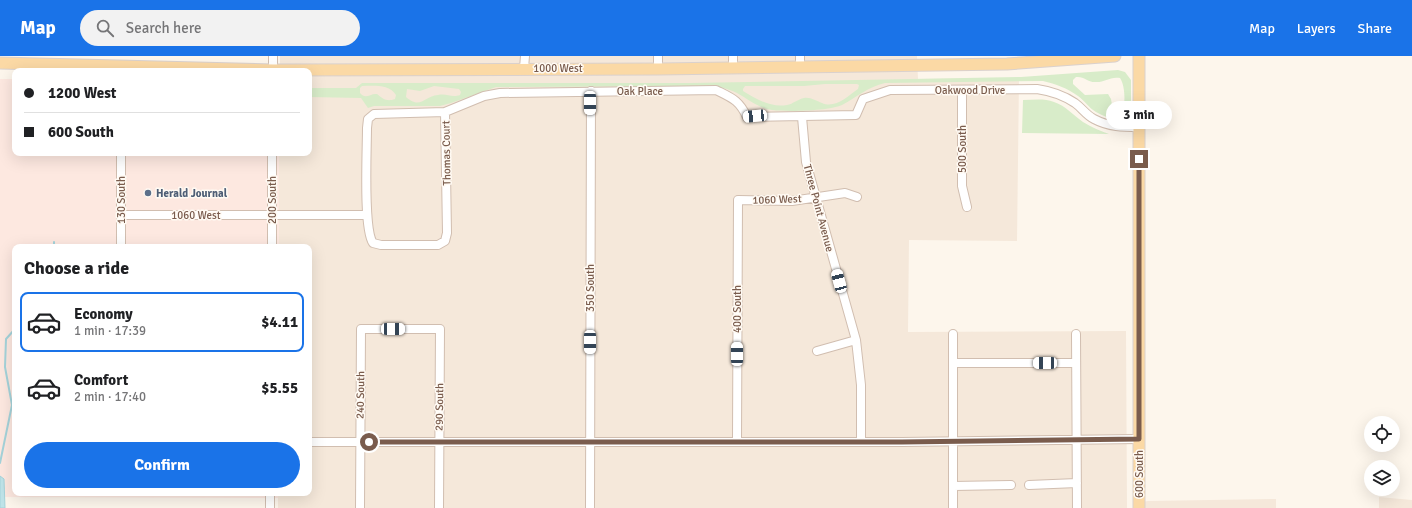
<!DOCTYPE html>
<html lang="en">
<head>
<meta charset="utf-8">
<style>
	:root { --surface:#fff; --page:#f2f2f2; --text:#202124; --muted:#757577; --line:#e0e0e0; --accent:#1a73e8 }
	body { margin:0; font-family:Signika,sans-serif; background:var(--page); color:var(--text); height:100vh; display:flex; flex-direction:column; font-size:15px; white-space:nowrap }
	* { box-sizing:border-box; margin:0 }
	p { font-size:13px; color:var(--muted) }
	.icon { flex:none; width:22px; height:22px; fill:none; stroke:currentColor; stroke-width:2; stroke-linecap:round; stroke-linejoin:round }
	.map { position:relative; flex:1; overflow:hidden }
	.sheet { position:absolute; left:12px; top:188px; width:300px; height:252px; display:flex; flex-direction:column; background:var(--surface); border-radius:8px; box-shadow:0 4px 16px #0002 }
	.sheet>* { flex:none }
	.banner { position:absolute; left:12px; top:12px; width:300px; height:88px; border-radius:8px; box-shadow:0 4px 16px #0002; display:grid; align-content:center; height:88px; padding:0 12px; background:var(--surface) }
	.fabs { position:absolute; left:1364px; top:360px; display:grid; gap:8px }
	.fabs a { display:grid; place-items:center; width:36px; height:36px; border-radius:50%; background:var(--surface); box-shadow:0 4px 16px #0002; font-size:20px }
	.end { position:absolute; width:18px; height:18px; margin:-9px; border:5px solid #7a5c4d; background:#fff; box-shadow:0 0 0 2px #fff }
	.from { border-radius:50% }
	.bubble { position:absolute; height:28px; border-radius:14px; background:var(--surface); box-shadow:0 4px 16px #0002; font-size:13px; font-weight:700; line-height:28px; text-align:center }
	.car { position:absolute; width:12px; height:24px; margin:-12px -6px; border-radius:5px; box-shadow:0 0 3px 1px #0007; background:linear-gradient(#fff 24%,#345 0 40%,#fff 0 76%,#345 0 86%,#fff 0) }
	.banner b { display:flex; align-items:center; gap:14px; height:38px; font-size:15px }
	.banner b+b { border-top:1px solid var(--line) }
	.banner i { width:10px; height:10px; background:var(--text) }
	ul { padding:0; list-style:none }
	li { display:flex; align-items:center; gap:12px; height:60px; margin:0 8px 6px; padding:0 4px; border:2px solid transparent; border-radius:8px }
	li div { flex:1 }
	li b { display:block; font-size:15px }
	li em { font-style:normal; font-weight:700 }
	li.active { border-color:var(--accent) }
	li>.icon { width:36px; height:36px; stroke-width:1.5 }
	h2 { padding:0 12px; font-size:18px; line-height:48px }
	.button { display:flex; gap:8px; margin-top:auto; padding:8px 12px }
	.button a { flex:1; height:46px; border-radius:24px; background:var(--accent); color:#fff; font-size:16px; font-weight:700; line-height:46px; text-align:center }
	header { display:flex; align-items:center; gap:24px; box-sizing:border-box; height:56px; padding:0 20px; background:var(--accent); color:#fff }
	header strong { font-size:19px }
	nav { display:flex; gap:22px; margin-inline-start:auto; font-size:14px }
	.search { width:280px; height:36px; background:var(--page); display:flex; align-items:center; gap:10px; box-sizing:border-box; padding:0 14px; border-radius:22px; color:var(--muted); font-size:15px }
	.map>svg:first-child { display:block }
	.residential { fill:#f5e8da }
	.commercial { fill:#fde8e0 }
	.green { fill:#d8ecc9; fill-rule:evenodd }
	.water { fill:#bfe3e8; stroke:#a5d3da }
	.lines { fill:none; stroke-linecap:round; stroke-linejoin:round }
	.stream { stroke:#a5d3da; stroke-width:2 }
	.minor-casing { stroke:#d1beb0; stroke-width:10 }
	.major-casing { stroke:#dad1cd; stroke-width:13 }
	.minor { stroke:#fff; stroke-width:8 }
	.major { stroke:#fbd9a5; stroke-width:11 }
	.route { stroke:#7a5c4d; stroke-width:5 }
	.service-dot { fill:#5c6f8a; stroke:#fffaf3; stroke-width:1.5 }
	.labels { text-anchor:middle; stroke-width:3; stroke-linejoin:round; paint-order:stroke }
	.street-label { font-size:11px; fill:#7a5c4d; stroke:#fffaf3 }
	.service-label { font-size:11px; font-weight:bold; fill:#4e5e75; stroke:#fffaf3; text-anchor:start }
</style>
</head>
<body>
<header>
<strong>Map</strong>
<div class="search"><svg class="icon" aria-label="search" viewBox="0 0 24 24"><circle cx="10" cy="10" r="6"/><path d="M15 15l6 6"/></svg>Search here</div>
<nav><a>Map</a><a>Layers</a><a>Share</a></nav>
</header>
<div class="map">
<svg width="1412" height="452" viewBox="0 0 1412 452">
	<rect width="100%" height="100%" fill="#fdf6ec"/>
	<path class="residential" d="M280,0h637l1,23 101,-1 -2,163 -108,-1 -1,92 218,-1 1,177h-849v-15h31v-246h-30v-94h30v-82h-29z
		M1379,441l33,3v8h-33z
		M1276,443v9h-134v-6l6,-1z"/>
	<path class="commercial" d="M0,23h15v74h264v94h-264v246h263v5l-278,-1z"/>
	<path class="green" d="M1118,14l7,2 6,8v34c-10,8 -23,5 -35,-2 -7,-4 -12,-12 -18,-16 -11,-8 -22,-12 -35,-15l-158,2c-17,4 -28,14 -43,22 -14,6 -54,7 -70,5 -14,-2 -24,-11 -35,-17 -10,-5 -19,-6 -30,-7l-211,1 -45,16 -11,3h-66l-6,2 -7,-10 -52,-1v-9h47l6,-5h327l332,-6zM1076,21c8,-1 11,5 19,5 9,1 15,-6 25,-4 5,7 6,26 2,33l-5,1 -4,-1 -2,-12 -3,-5 -23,1 -12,-11v-4zM825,28h32l2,1 -1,4c-10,7 -23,20 -36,14 -6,-2 -11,-6 -18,-5 -6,1 -11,6 -17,7 -16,3 -31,-6 -44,-14v-2l2,-3h59zM362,30c12,0 27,-2 34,9l-1,4c-8,3 -12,0 -18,-5 -7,-1 -11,6 -17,-1v-5zM434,30l25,3 2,3 -1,3c-9,3 -13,-2 -22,0 -14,1 -17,15 -32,2l1,-8 13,2z
		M1023,44c10,0 21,-2 31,2 12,4 19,13 29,20 8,5 17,9 26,12l-87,-1z"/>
	<path class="water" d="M0,420l4,3 1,29h-5z"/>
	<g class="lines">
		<path class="stream" d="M54,191v-5
			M0,407l12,-58 -7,-38 1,-28 9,-10"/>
		<defs>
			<path id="minor" d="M733,0v11
				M800,10v-10
				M524,12l1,-12
				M658,13v-13
				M273,15v-15
				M962,34v96l5,21
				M445,56l39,-16 16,-3 216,-3c16,8 23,10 31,27l109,-2 7,-16 27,-9 147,-1c14,2 26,6 38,14 7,5 11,12 19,16 15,8 29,8 45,8
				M445,56l2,121 -2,8 -7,4h-57l-8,-2c-10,-14 -6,-93 -6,-115l1,-9 6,-5z
				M802,61l4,45 50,178 5,45v56
				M121,159h246
				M121,191v-94
				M272,191v-94
				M1076,278l1,174
				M817,295l39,-11
				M953,307h123
				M737,385l1,-241 54,1 53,-8 12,4
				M309,386h593l237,-3
				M1029,429l48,-2
				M953,430l58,-1
				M270,452v-15
				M360,452l1,-179h79l-1,179
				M590,452l1,-417
				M953,452v-174"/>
			<path id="major" d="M0,7l273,7 385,-1 349,-5 108,-8
				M1139,452v-452"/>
		</defs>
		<use href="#minor" class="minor-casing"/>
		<use href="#major" class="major-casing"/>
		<use href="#minor" class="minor"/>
		<use href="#major" class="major"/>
	</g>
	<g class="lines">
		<path class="route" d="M369,386h533l237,-3v-280"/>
	</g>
	<circle class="service-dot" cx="148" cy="137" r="4"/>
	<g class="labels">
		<g class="street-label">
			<text x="558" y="16">1000 West</text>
			<text x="970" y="38">Oakwood Drive</text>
			<text x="640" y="39">Oak Place</text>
			<text transform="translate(962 93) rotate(-90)" y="4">500 South</text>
			<text transform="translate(446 97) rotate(-91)" y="4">Thomas Court</text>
			<text transform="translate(777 143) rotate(-2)" y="4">1060 West</text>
			<text transform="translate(121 144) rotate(-90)" y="4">130 South</text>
			<text transform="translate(272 144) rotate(-90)" y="4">200 South</text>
			<text transform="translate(819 152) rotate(75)" y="4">Three Point Avenue</text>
			<text x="196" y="163">1060 West</text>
			<text transform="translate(590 232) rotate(-90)" y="4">350 South</text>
			<text transform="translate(737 253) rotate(-90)" y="4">400 South</text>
			<text transform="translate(360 339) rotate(-89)" y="4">240 South</text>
			<text transform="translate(439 351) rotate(-89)" y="4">290 South</text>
			<text transform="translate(1139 418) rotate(-90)" y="4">600 South</text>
		</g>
		<g class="service-label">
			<text x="156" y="141">Herald Journal</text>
		</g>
	</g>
</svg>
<div class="fabs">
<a><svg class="icon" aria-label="locate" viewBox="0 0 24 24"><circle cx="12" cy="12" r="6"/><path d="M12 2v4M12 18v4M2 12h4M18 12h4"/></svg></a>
<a><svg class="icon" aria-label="layers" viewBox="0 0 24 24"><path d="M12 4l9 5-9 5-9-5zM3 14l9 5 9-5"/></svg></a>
</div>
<i class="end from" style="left:369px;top:386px"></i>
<i class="end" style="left:1139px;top:103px"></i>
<div class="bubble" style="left:1106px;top:45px;width:66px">3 min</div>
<i class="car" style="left:590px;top:47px;rotate:180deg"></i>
<i class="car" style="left:755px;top:60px;rotate:265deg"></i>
<i class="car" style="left:839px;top:225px;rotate:345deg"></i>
<i class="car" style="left:393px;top:273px;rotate:90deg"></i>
<i class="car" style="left:590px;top:286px;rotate:180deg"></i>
<i class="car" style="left:737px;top:298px;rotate:0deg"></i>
<i class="car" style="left:1045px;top:307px;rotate:270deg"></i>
<div class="banner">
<b><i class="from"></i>1200 West</b>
<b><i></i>600 South</b>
</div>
<section class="sheet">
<h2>Choose a ride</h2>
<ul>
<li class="active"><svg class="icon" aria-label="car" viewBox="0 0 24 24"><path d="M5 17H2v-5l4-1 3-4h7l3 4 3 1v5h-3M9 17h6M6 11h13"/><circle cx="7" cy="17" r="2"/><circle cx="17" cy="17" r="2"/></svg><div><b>Economy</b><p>1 min · 17:39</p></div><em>$4.11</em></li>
<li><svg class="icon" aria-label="car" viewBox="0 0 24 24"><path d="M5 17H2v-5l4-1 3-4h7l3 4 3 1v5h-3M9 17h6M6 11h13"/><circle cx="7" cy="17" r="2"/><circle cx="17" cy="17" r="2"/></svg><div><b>Comfort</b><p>2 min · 17:40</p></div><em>$5.55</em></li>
</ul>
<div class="button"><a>Confirm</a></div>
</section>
</div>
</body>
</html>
